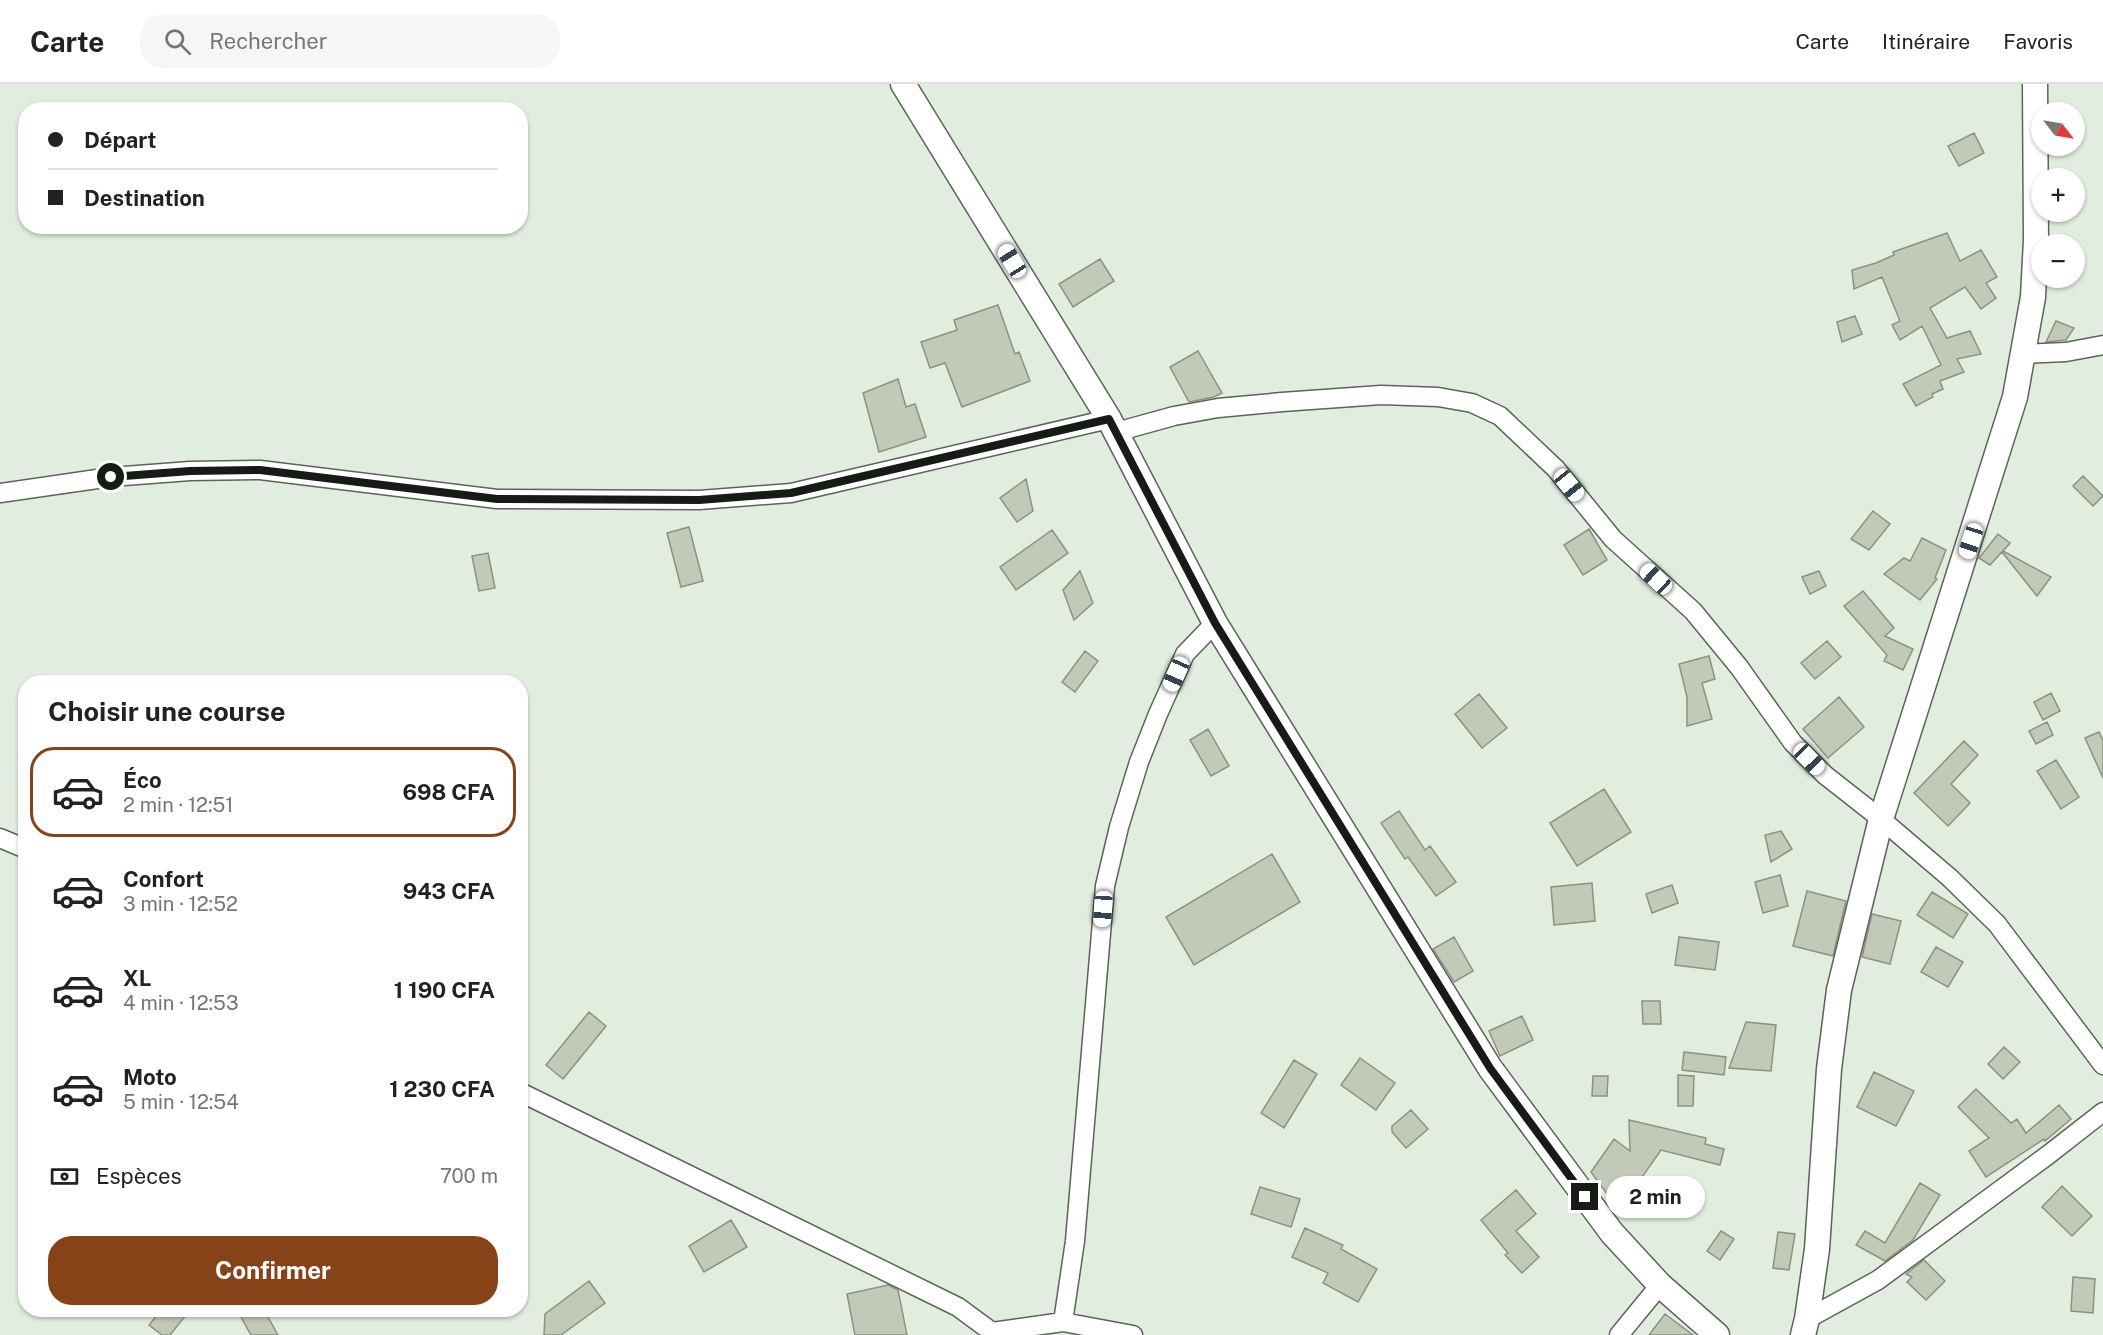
<!DOCTYPE html>
<html lang="fr">
<head>
<meta charset="utf-8">
<style>
	:root { --surface:#fff; --page:#f6f6f6; --text:#222; --muted:#767676; --line:#e0e0e0; --accent:#874318 }
	body { margin:0; font-family:"Public Sans",sans-serif; background:var(--page); color:var(--text); height:100vh; display:flex; flex-direction:column; font-size:22px; white-space:nowrap }
	* { box-sizing:border-box; margin:0 }
	p { font-size:20px; color:var(--muted) }
	.icon { flex:none; width:33px; height:33px; fill:none; stroke:currentColor; stroke-width:2; stroke-linecap:round; stroke-linejoin:round }
	.map { position:relative; flex:1; overflow:hidden }
	.details { position:absolute; left:18px; top:591px; width:510px; height:642px; display:flex; flex-direction:column; background:var(--surface); border-radius:24px; box-shadow:0 2px 4px #0004 }
	.details>* { flex:none }
	.banner { position:absolute; left:18px; top:18px; width:510px; height:132px; border-radius:24px; box-shadow:0 2px 4px #0004; display:grid; align-content:center; height:132px; padding:0 30px; background:var(--surface) }
	.needle { width:39px; rotate:121deg }
	.tools { position:absolute; left:2031px; top:18px; display:grid; gap:12px }
	.tools a { display:grid; place-items:center; width:54px; height:54px; border-radius:50%; background:var(--surface); box-shadow:0 2px 4px #0004; font-size:30px }
	.end { position:absolute; width:27px; height:27px; margin:-14px; border:8px solid #161b15; background:#fff; box-shadow:0 0 0 3px #fff }
	.from { border-radius:50% }
	.bubble { position:absolute; height:42px; border-radius:21px; background:var(--surface); box-shadow:0 2px 4px #0004; font-size:20px; font-weight:700; line-height:42px; text-align:center }
	.car { position:absolute; width:18px; height:36px; margin:-18px -9px; border-radius:8px; box-shadow:0 0 4px 2px #0007; background:linear-gradient(#fff 24%,#345 0 40%,#fff 0 76%,#345 0 86%,#fff 0) }
	.banner b { display:flex; align-items:center; gap:21px; height:57px; font-size:22px }
	.banner b+b { border-top:2px solid var(--line) }
	.banner i { width:15px; height:15px; background:var(--text) }
	ul { padding:0; list-style:none }
	li { display:flex; align-items:center; gap:18px; height:90px; margin:0 12px 9px; padding:0 18px; border:3px solid transparent; border-radius:24px }
	li div { flex:1 }
	li b { display:block; font-size:22px }
	li em { font-style:normal; font-weight:700 }
	li.current { border-color:var(--accent) }
	li>.icon { width:54px; height:54px; stroke-width:1.5 }
	h2 { padding:0 30px; font-size:27px; line-height:72px }
	.pay { display:flex; align-items:center; gap:15px; height:66px; padding:0 30px; font-size:22px }
	.pay p { margin-inline-start:auto }
	.action { display:flex; gap:12px; margin-top:auto; padding:12px 30px }
	.action a { flex:1; height:69px; border-radius:24px; background:var(--accent); color:#fff; font-size:24px; font-weight:700; line-height:69px; text-align:center }
	header { display:flex; align-items:center; gap:36px; box-sizing:border-box; height:84px; padding:0 30px; background:var(--surface); border-bottom:2px solid var(--line) }
	header strong { font-size:28px }
	nav { display:flex; gap:33px; margin-inline-start:auto; font-size:21px }
	.search { width:420px; height:54px; background:var(--page); display:flex; align-items:center; gap:15px; box-sizing:border-box; padding:0 21px; border-radius:24px; color:var(--muted); font-size:22px }
	.map>svg:first-child { display:block }
	.building { fill:#c3c9b7; stroke:#8c9181; stroke-width:1.5 }
	.lines { fill:none; stroke-linecap:round; stroke-linejoin:round }
	.street-casing { stroke:#596557; stroke-width:21 }
	.secondary-casing { stroke:#596557; stroke-width:27 }
	.street { stroke:#fff; stroke-width:18 }
	.secondary { stroke:#fff; stroke-width:24 }
	.route { stroke:#161b15; stroke-width:8 }
</style>
</head>
<body>
<header>
<strong>Carte</strong>
<div class="search"><svg class="icon" aria-label="search" viewBox="0 0 24 24"><circle cx="10" cy="10" r="6"/><path d="M15 15l6 6"/></svg>Rechercher</div>
<nav><a>Carte</a><a>Itinéraire</a><a>Favoris</a></nav>
</header>
<div class="map">
<svg width="2103" height="1251" viewBox="0 0 2103 1251">
	<rect width="100%" height="100%" fill="#e1eedf"/>
	<path class="building" d="M1974,49l10,20 -25,13 -11,-20z
		M1947,149l13,28 21,-11 16,27 -11,6 10,15 -15,11 -16,-22 -35,21 17,30 23,-7 11,23 -24,5 7,13 -24,9 3,8 -11,5 1,3 -17,9 -13,-22 38,-19 -19,-39 -22,14 -8,-15 8,-4 -18,-44 -28,12 -2,-19 24,-7 18,-8 -1,-3z
		M1100,175l14,22 -41,26 -14,-23z
		M998,221l17,49 4,-2 11,29 -68,26 -17,-44 -15,5 -9,-26 36,-12 -3,-10z
		M1855,232l7,18 -20,8 -5,-20z
		M2056,237l18,7 -8,12 -20,2z
		M1198,267l24,42 -8,4 -25,5 -19,-35z
		M898,295l8,28 9,-3 11,33 -47,15 -16,-59z
		M2083,392l20,20 -10,10 -20,-20z
		M1026,395l7,32 -16,11 -17,-24z
		M1873,427l17,13 -21,26 -18,-11z
		M689,443l14,54 -22,6 -14,-54z
		M1589,445l18,31 -24,15 -19,-30z
		M1052,446l16,23 -52,37 -16,-23z
		M1998,450l12,9 -7,8 48,26 -14,19 -35,-44 -12,13 -11,-7z
		M1922,454l24,12 -11,28 2,1 -17,21 -36,-26 20,-16 6,3z
		M488,469l7,35 -16,3 -7,-35z
		M1080,487l13,32 -19,17 -11,-30z
		M1819,487l7,15 -16,8 -8,-17z
		M1863,507l31,37 -9,8 28,13 -10,21 -19,-9 3,-6 -43,-49z
		M1827,557l14,16 -26,22 -14,-16z
		M1085,567l13,10 -23,31 -13,-10z
		M1709,572l6,23 -13,4 10,36 -25,7v-29l-8,-33z
		M2051,609l9,18 -17,9 -9,-18z
		M1479,610l28,34 -25,20 -27,-34z
		M1839,613l25,30 -36,31 -25,-29z
		M2047,638l6,13 -17,9 -7,-13z
		M1208,645l21,37 -18,10 -21,-36z
		M2099,648l4,8v38l-18,-40z
		M1964,657l14,14 -27,29 19,19 -22,23 -34,-33z
		M2056,676l23,37 -18,12 -24,-38z
		M1604,705l27,43 -54,34 -27,-43z
		M1399,727l26,39 5,-4 26,36 -20,14 -28,-39 -3,2 -24,-36z
		M1781,747l11,18 -21,13 -6,-27z
		M1272,770l28,48 -106,63 -28,-48z
		M1780,791l8,31 -25,7 -8,-31z
		M1592,799l3,38 -41,4 -3,-38z
		M1672,801l6,18 -26,10 -6,-19z
		M1807,807l39,10 -13,55 -40,-10z
		M1932,808l36,22 -15,24 -36,-23z
		M1872,830l29,7 -11,43 -28,-7z
		M1454,853l19,34 -19,11 -21,-33z
		M1679,853l40,5 -4,28 -40,-5z
		M1936,863l27,15 -15,25 -27,-15z
		M1642,917h18l1,23h-18z
		M589,928l17,14 -43,53 -17,-14z
		M1522,932l11,24 -33,16 -11,-25z
		M1746,938l30,3 -5,46 -42,-3z
		M2004,963l16,15 -17,17 -15,-15z
		M1684,968l42,5 -2,18 -42,-5z
		M1360,974l35,25 -19,27 -35,-25z
		M1294,976l23,14 -33,54 -23,-15z
		M1874,988l40,19 -18,35 -39,-19z
		M1678,991l16,1 -1,30h-15z
		M1593,992h15l-1,20h-15z
		M1976,1005l35,34 6,-4 9,14 33,-28 12,14 -26,22 -1,-2 -58,38 -17,-26 20,-13 -31,-31z
		M1411,1026l17,19 -22,19 -14,-16v-6z
		M1629,1036l77,18 -1,6 19,5 -4,16 -59,-15 -42,60 -28,-38 23,-33 16,12z
		M1920,1099l20,12 -27,45 -28,21 -29,-16 9,-14 20,12z
		M2062,1102l30,30 -20,20 -30,-29z
		M1260,1103l40,12 -9,28 -40,-13z
		M1516,1106l20,24 -20,17 23,26 -17,16 -17,-18 3,-2 -27,-33z
		M731,1136l16,27 -43,25 -15,-26z
		M1305,1144l38,17 -2,4 36,20 -19,33 -35,-19 5,-10 -36,-16z
		M1721,1147l13,8 -14,21 -13,-9z
		M1778,1148l17,2 -6,36 -16,-2z
		M1924,1176l21,21 -19,19 -19,-18 5,-5 -6,-3z
		M2073,1193l22,2 -2,34 -22,-2z
		M589,1197l16,22 -44,32h-17l1,-21z
		M888,1201l10,5 9,45h-52l-8,-41z
		M161,1226h29l-20,25h-8l-13,-10z
		M237,1226h27l14,25h-27z
		M1665,1230l28,21h-44z"/>
	<g class="lines">
		<defs>
			<path id="street" d="M2022,270l44,-2 37,-7
				M1116,348l58,-16 44,-8 64,-6 99,-7 57,2 34,6 28,13 56,53 57,70 80,72 46,56 54,76 32,32 56,44 69,59 47,46 106,141
				M0,409l111,-16 79,-6 70,-1 237,29 202,1 92,-7 318,-74
				M0,754l26,11
				M520,1008l438,215 34,25 71,-10 70,13
				M1807,1235l71,-39 170,-125 55,-43
				M1063,1238l12,-81 30,-355 14,-59 20,-65 19,-48 27,-60 30,-31
				M1619,1251l41,-50"/>
			<path id="secondary" d="M903,0l206,335 106,204 275,445 122,165 48,52 57,50
				M1803,1251l4,-16 10,-70 12,-180 10,-79 42,-171 134,-422 18,-100 3,-57 -1,-156"/>
		</defs>
		<use href="#street" class="street-casing"/>
		<use href="#secondary" class="secondary-casing"/>
		<use href="#street" class="street"/>
		<use href="#secondary" class="secondary"/>
	</g>
	<g class="lines">
		<path class="route" d="M111,393l79,-6 70,-1 237,29 202,1 92,-7 318,-74 106,204 275,445 95,129"/>
	</g>
</svg>
<div class="tools">
<a><svg class="needle" viewBox="-14 -14 28 28"><path d="M0-13l5 13h-10z" fill="#e53935"/><path d="M0 13l5-13h-10z" fill="#767676"/></svg></a>
<a>+</a>
<a>−</a>
</div>
<i class="end from" style="left:111px;top:393px"></i>
<i class="end" style="left:1585px;top:1113px"></i>
<div class="bubble" style="left:1606px;top:1092px;width:99px">2 min</div>
<i class="car" style="left:1012px;top:177px;rotate:328deg"></i>
<i class="car" style="left:1569px;top:401px;rotate:141deg"></i>
<i class="car" style="left:1971px;top:457px;rotate:198deg"></i>
<i class="car" style="left:1656px;top:495px;rotate:313deg"></i>
<i class="car" style="left:1176px;top:590px;rotate:204deg"></i>
<i class="car" style="left:1809px;top:675px;rotate:136deg"></i>
<i class="car" style="left:1103px;top:825px;rotate:184deg"></i>
<div class="banner">
<b><i class="from"></i>Départ</b>
<b><i></i>Destination</b>
</div>
<section class="details">
<h2>Choisir une course</h2>
<ul>
<li class="current"><svg class="icon" aria-label="car" viewBox="0 0 24 24"><path d="M5 17H2v-5l4-1 3-4h7l3 4 3 1v5h-3M9 17h6M6 11h13"/><circle cx="7" cy="17" r="2"/><circle cx="17" cy="17" r="2"/></svg><div><b>Éco</b><p>2 min · 12:51</p></div><em>698 CFA</em></li>
<li><svg class="icon" aria-label="car" viewBox="0 0 24 24"><path d="M5 17H2v-5l4-1 3-4h7l3 4 3 1v5h-3M9 17h6M6 11h13"/><circle cx="7" cy="17" r="2"/><circle cx="17" cy="17" r="2"/></svg><div><b>Confort</b><p>3 min · 12:52</p></div><em>943 CFA</em></li>
<li><svg class="icon" aria-label="car" viewBox="0 0 24 24"><path d="M5 17H2v-5l4-1 3-4h7l3 4 3 1v5h-3M9 17h6M6 11h13"/><circle cx="7" cy="17" r="2"/><circle cx="17" cy="17" r="2"/></svg><div><b>XL</b><p>4 min · 12:53</p></div><em>1 190 CFA</em></li>
<li><svg class="icon" aria-label="car" viewBox="0 0 24 24"><path d="M5 17H2v-5l4-1 3-4h7l3 4 3 1v5h-3M9 17h6M6 11h13"/><circle cx="7" cy="17" r="2"/><circle cx="17" cy="17" r="2"/></svg><div><b>Moto</b><p>5 min · 12:54</p></div><em>1 230 CFA</em></li>
</ul>
<div class="pay"><svg class="icon" aria-label="cash" viewBox="0 0 24 24"><path d="M3 7h18v10H3z"/><circle cx="12" cy="12" r="2"/></svg>Espèces<p>700 m</p></div>
<div class="action"><a>Confirmer</a></div>
</section>
</div>
</body>
</html>
